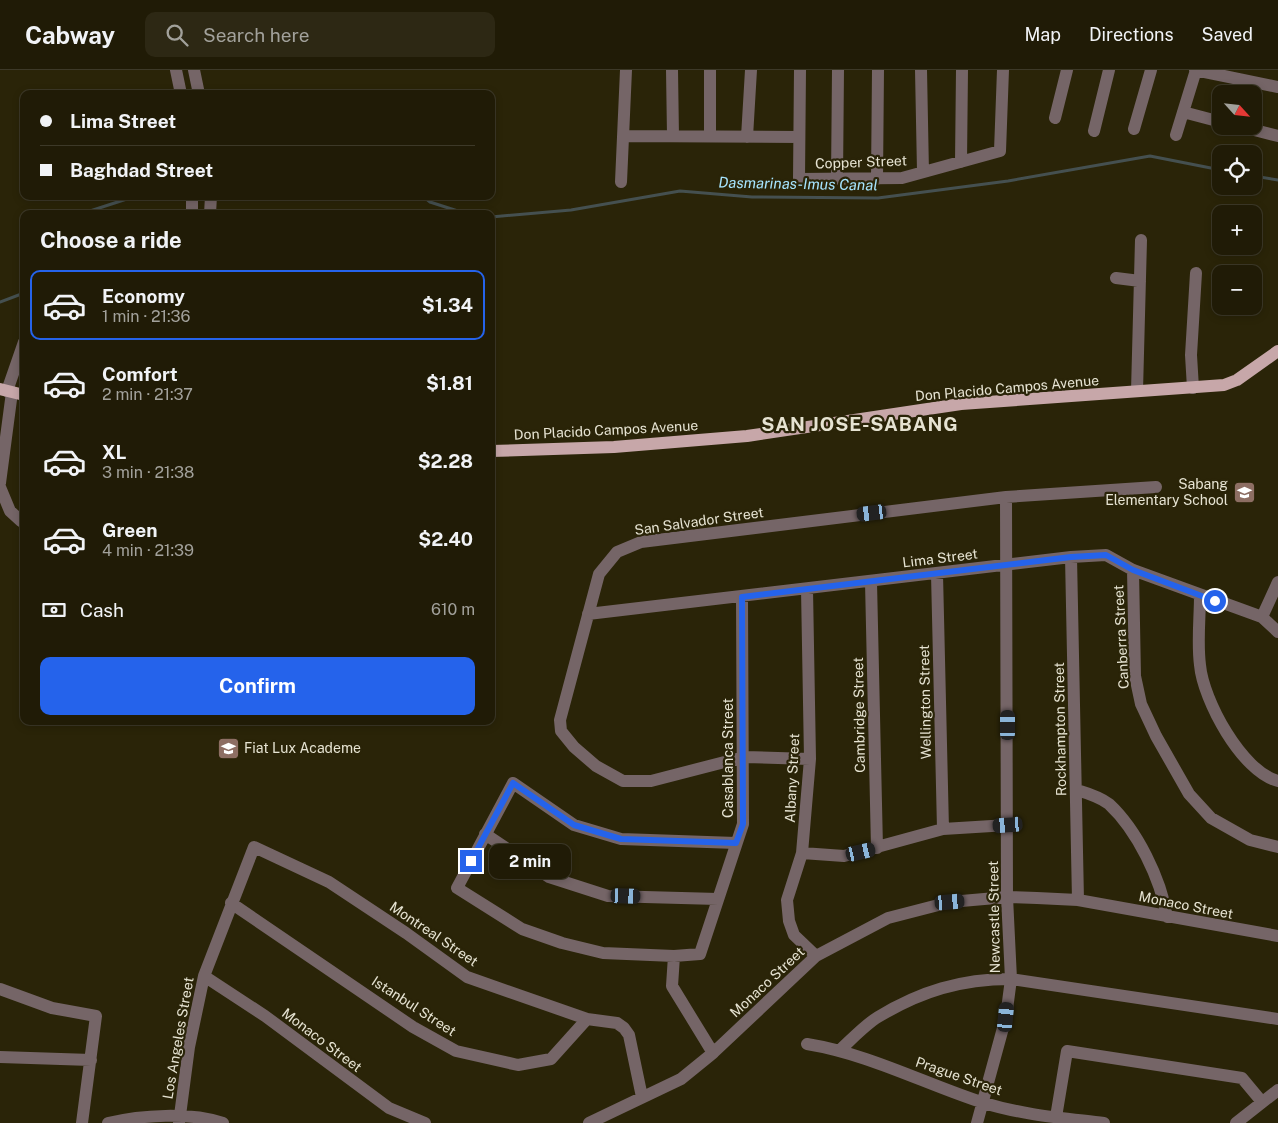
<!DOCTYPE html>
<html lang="en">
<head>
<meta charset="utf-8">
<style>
	:root { --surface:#201b06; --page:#2d2814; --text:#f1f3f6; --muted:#a2a19b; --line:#3d3928; --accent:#2563eb }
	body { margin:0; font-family:"Public Sans",sans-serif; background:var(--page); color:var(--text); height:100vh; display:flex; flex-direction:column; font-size:19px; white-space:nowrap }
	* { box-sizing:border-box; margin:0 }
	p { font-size:16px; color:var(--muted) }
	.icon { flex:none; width:28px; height:28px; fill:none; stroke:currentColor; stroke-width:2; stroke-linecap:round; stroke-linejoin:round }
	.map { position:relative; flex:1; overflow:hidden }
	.side { position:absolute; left:20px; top:140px; width:475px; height:515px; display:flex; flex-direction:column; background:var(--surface); border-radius:10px; box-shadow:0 2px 8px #0003,0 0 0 1px var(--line) }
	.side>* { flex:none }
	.hud { position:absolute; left:20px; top:20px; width:475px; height:110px; border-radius:10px; box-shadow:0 2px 8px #0003,0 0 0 1px var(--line); display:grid; align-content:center; height:110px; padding:0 20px; background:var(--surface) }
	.needle { width:32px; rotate:117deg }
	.fabs { position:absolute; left:1212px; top:15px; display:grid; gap:10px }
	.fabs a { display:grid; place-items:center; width:50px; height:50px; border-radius:10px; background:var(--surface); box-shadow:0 2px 8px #0003,0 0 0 1px var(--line); font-size:25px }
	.end { position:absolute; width:22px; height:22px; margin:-11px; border:6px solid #2563eb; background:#fff; box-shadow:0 0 0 2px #fff }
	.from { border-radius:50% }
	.bubble { position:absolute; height:35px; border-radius:10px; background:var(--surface); box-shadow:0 2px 8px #0003,0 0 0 1px var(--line); font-size:16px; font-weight:700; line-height:35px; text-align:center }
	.car { position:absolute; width:15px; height:30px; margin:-15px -8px; border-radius:6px; box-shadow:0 0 4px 1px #0007; background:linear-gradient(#222 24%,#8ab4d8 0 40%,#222 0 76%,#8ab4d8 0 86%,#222 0) }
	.hud b { display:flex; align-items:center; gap:18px; height:48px; font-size:19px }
	.hud b+b { border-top:1px solid var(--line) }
	.hud i { width:12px; height:12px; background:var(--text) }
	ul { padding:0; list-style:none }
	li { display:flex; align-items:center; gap:15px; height:70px; margin:0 10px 8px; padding:0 10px; border:2px solid transparent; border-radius:10px }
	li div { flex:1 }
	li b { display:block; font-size:19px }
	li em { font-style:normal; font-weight:700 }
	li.selected { border-color:var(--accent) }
	li>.icon { width:45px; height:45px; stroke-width:1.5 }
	h2 { padding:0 20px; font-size:22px; line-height:60px }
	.pay { display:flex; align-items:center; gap:12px; height:55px; padding:0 20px; font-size:19px }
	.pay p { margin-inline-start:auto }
	.action { display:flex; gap:10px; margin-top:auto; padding:10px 20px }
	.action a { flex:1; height:58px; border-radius:10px; background:var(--accent); color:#fff; font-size:20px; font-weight:700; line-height:58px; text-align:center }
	header { display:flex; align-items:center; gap:30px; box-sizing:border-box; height:70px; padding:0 25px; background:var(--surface); border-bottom:1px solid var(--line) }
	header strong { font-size:24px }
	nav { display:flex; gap:28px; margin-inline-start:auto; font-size:18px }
	.search { width:350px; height:45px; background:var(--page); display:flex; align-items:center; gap:12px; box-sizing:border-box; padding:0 18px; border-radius:10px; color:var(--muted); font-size:19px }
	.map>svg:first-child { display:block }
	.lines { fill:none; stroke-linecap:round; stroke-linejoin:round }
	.stream { stroke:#455050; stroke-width:3 }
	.minor { stroke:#756567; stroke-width:12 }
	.major { stroke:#c7a7a9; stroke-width:12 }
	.route { stroke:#2563eb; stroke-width:6 }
	.labels { text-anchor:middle; stroke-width:4.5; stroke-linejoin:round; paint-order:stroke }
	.street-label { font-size:14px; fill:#e6e3d2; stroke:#2a2408 }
	.poi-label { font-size:14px; fill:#e6e3d2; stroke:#2a2408; text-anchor:end }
	.water-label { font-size:15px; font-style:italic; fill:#a6e4fe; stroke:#2a2408 }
	.district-label { font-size:19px; font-weight:bold; letter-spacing:1px; fill:#e6e3d2; stroke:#2a2408 }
</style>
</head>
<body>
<header>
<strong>Cabway</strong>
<div class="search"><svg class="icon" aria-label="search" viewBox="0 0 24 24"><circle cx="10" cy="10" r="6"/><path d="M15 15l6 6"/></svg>Search here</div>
<nav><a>Map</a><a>Directions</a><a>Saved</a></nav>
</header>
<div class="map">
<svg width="1278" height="1053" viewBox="0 0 1278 1053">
	<rect width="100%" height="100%" fill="#2a2408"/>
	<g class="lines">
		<path class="stream" d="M1254,106l24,4
			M423,126l7,6 37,12
			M91,144l-1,-3 46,-15
			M491,147l80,-7 109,-19 72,6 126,1 130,-17 142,-25 71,14
			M0,232l24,-9"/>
		<path class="minor" d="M176,0l5,24
			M194,0l5,24
			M672,0l1,66
			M710,0v66
			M800,0l-1,109 103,-1 98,-27 3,-81
			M921,0l2,102
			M1195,0l83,17
			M1183,42l38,10
			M1055,48l12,-48
			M1239,56l39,10
			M1134,59l17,-59
			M1094,61l15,-61
			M1176,65l20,-65
			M623,66l176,1
			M747,67l4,-67
			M961,92l1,-92
			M837,109l1,-109
			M877,109l1,-109
			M621,112l5,-112
			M192,144v-18
			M210,144l1,-18
			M1116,208l24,3
			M1193,318l-2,-33 5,-82
			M7,321l17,-49
			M1137,321l4,-151
			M0,413l12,-91
			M0,417l10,24 11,10
			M1071,487l7,343
			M1133,500l2,106 6,28 15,32 33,58 22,24 39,22 28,7
			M937,504l6,255
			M871,512l6,266
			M807,519l3,170 -8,94 -15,47 2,21 5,14 22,21
			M1200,525c0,23 -3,47 0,70 3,35 42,107 78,116
			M588,544l483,-57 35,-2 27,15 129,47 16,15
			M1262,547l16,-35
			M810,689l-66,-2 -93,24h-28l-27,-15 -22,-19 -13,-16 -1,-11 39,-146 18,-22 24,-10 365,-45 150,-10
			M1077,720c10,3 23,7 32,14 28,26 52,75 58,113
			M485,764l64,43 59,19 110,3
			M736,773l-115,-4 -47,-14 -61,-42 -56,105 65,41 40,14 41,10 71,3 26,-2 43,-130 -1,-227
			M802,783l42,3 99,-27 65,-4
			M231,833l182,124 43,24 62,14 33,-6 36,-40
			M674,886l-2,30 41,67
			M204,906l61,40 124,92 36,15
			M0,919l52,19 44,8 -14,107
			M807,974c62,10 118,40 177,59 39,12 79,15 120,20
			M840,980c12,-11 25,-25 38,-33 43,-26 83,-38 133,-38l267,40
			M0,987l91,3
			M1056,1047l11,-66 175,27 20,24
			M108,1053c33,-8 82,-11 115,0
			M179,1053l10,-76 15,-71 50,-129 75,35 77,51 61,44 120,42 30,4 7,5 5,7 13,62
			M589,1053l92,-44 32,-26 103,-97 72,-38 62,-16 57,-5 30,1 41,2 200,36
			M977,1053l29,-106 5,-38 -4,-82 -1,-400
			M1236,1053l42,-33"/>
		<path class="major" d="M0,319l24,6
			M491,381l123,-4 133,-11 214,-32 263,-19 13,-5 41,-29"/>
	</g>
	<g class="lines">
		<path class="route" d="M471,791l42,-78 61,42 47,14 115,4 7,-19 -1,-227 329,-40 35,-2 27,15 82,31"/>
	</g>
	<defs>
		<symbol id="school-square" viewBox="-11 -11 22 22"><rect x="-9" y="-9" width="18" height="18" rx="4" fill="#8d6e63" stroke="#2a2408"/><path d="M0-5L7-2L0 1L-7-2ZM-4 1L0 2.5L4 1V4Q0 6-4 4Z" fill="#fff"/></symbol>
	</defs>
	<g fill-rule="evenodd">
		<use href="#school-square" x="1232" y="410" width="25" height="25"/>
		<use href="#school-square" x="216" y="666" width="25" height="25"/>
	</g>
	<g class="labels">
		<g class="street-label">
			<text transform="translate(861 92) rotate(-2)" y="5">Copper Street</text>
			<text transform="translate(1007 318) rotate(-5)" y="5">Don Placido Campos Avenue</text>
			<text transform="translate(606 360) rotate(-3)" y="5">Don Placido Campos Avenue</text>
			<text transform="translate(699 451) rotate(-8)" y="5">San Salvador Street</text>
			<text transform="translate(940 488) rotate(-7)" y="5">Lima Street</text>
			<text transform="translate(1121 567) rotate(-93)" y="5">Canberra Street</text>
			<text transform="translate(925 632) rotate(-91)" y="5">Wellington Street</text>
			<text transform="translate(859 645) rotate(-91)" y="5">Cambridge Street</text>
			<text transform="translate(1060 659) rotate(-91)" y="5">Rockhampton Street</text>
			<text transform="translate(728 688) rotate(-90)" y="5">Casablanca Street</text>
			<text transform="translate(792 708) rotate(-87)" y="5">Albany Street</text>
			<text transform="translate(1186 835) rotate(11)" y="5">Monaco Street</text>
			<text transform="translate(994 847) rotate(-91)" y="5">Newcastle Street</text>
			<text transform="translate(434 864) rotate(34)" y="5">Montreal Street</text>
			<text transform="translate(767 912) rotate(-43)" y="5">Monaco Street</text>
			<text transform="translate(414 936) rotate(33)" y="5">Istanbul Street</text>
			<text transform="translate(178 968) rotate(-80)" y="5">Los Angeles Street</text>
			<text transform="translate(322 970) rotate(37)" y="5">Monaco Street</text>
			<text transform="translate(959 1006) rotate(19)" y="5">Prague Street</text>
		</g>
		<g class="poi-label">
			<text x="1228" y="419">Sabang<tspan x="1228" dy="16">Elementary School</tspan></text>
			<text x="244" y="683" text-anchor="start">Fiat Lux Academe</text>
		</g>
		<g class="water-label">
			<text transform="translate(798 114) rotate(1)" y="5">Dasmarinas-Imus Canal</text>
		</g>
		<g class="district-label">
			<text x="860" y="361">SAN JOSE-SABANG</text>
		</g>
	</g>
</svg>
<div class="fabs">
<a><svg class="needle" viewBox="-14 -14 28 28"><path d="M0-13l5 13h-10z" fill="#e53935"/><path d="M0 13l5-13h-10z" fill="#a2a19b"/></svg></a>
<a><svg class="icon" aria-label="locate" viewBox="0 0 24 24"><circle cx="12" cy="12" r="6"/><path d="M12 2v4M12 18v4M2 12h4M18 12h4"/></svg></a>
<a>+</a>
<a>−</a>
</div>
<i class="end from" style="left:1215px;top:531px"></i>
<i class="end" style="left:471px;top:791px"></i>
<div class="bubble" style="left:489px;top:774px;width:82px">2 min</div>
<i class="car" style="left:872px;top:443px;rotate:263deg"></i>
<i class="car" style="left:1008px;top:655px;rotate:0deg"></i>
<i class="car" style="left:1008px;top:755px;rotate:266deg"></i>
<i class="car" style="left:861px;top:782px;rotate:77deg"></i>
<i class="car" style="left:626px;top:826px;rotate:92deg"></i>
<i class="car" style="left:950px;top:832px;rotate:85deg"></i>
<i class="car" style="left:1006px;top:947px;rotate:6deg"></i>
<div class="hud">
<b><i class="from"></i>Lima Street</b>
<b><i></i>Baghdad Street</b>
</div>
<section class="side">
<h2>Choose a ride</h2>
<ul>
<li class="selected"><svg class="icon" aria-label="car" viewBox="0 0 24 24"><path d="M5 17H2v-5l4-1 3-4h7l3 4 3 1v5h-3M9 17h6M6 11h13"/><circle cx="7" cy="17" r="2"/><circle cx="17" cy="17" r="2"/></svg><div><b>Economy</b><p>1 min · 21:36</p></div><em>$1.34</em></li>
<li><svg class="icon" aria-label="car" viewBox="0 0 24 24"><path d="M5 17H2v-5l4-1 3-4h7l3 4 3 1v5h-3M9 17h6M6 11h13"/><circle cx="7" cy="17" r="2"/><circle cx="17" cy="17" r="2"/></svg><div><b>Comfort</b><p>2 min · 21:37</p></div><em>$1.81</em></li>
<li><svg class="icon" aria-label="car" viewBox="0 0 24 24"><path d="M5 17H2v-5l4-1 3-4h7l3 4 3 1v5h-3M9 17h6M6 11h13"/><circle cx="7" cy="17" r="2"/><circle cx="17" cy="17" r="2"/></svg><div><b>XL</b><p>3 min · 21:38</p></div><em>$2.28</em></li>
<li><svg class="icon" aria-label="car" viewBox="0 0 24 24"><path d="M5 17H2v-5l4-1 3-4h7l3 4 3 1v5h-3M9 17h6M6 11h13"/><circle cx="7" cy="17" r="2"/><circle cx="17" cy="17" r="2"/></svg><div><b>Green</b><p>4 min · 21:39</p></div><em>$2.40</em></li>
</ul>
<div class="pay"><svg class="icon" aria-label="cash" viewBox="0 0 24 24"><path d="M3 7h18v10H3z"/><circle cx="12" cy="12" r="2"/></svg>Cash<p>610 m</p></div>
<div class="action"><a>Confirm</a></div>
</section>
</div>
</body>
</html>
